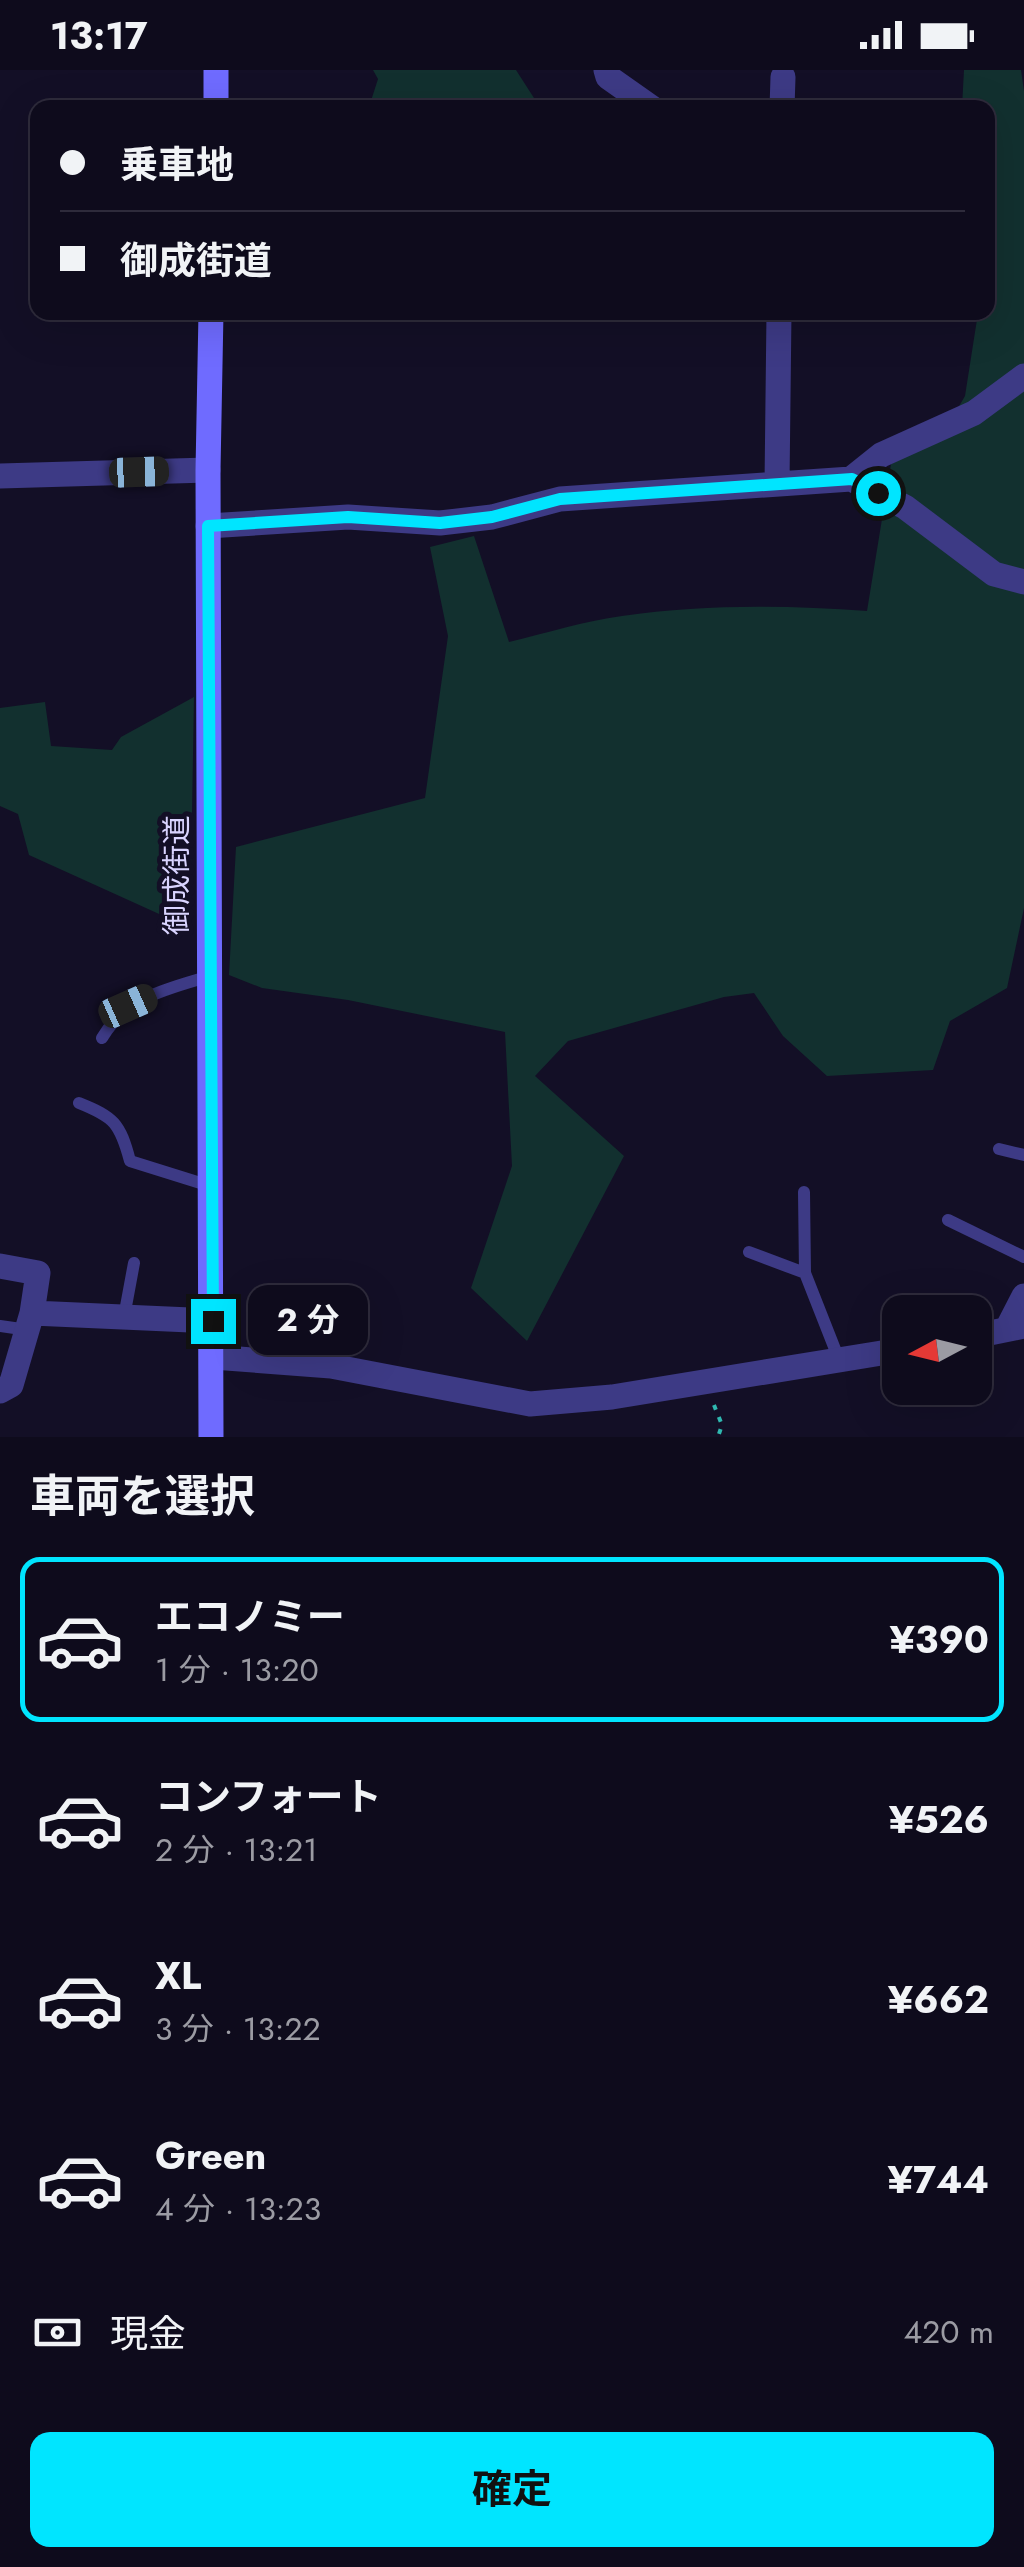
<!DOCTYPE html>
<html lang="ja">
<head>
<meta charset="utf-8">
<style>
	:root { --surface:#0e0b1c; --page:#1c1929; --text:#f1f3f6; --muted:#9b9ba3; --line:#2e2b3b; --accent:#00e5ff }
	body { margin:0; font-family:Jost,"Noto Sans JP",sans-serif; background:var(--page); color:var(--text); height:100vh; display:flex; flex-direction:column; font-size:38px; white-space:nowrap }
	* { box-sizing:border-box; margin:0 }
	p { font-size:32px; color:var(--muted) }
	.icon { flex:none; width:55px; height:55px; fill:none; stroke:currentColor; stroke-width:2; stroke-linecap:round; stroke-linejoin:round }
	.map { position:relative; height:1367px; overflow:hidden }
	.side { display:flex; flex-direction:column; background:var(--surface); flex:1 }
	.side>* { flex:none }
	.banner { position:absolute; left:30px; top:30px; width:965px; height:220px; border-radius:20px; box-shadow:0 10px 40px #0002,0 0 0 2px var(--line); display:grid; align-content:center; height:220px; padding:0 30px; background:var(--surface) }
	.needle { width:65px; rotate:263deg }
	.tools { position:absolute; left:882px; top:1225px; display:grid; gap:20px }
	.tools a { display:grid; place-items:center; width:110px; height:110px; border-radius:20px; background:var(--surface); box-shadow:0 10px 40px #0002,0 0 0 2px var(--line); font-size:50px }
	.end { position:absolute; width:45px; height:45px; margin:-22px; border:12px solid #00e5ff; background:#111; box-shadow:0 0 0 5px #111 }
	.from { border-radius:50% }
	.bubble { position:absolute; height:70px; border-radius:20px; background:var(--surface); box-shadow:0 10px 40px #0002,0 0 0 2px var(--line); font-size:32px; font-weight:700; line-height:70px; text-align:center }
	.car { position:absolute; width:30px; height:60px; margin:-30px -15px; border-radius:12px; box-shadow:0 0 8px 2px #0007; background:linear-gradient(#222 24%,#8ab4d8 0 40%,#222 0 76%,#8ab4d8 0 86%,#222 0) }
	.banner b { display:flex; align-items:center; gap:35px; height:95px; font-size:38px }
	.banner b+b { border-top:2px solid var(--line) }
	.banner i { width:25px; height:25px; background:var(--text) }
	ul { padding:0; list-style:none }
	li { display:flex; align-items:center; gap:30px; height:165px; margin:0 20px 15px; padding:0 10px; border:5px solid transparent; border-radius:20px }
	li div { flex:1 }
	li b { display:block; font-size:38px }
	li em { font-style:normal; font-weight:700 }
	li.current { border-color:var(--accent) }
	li>.icon { width:90px; height:90px; stroke-width:1.5 }
	h2 { padding:0 30px; font-size:45px; line-height:120px }
	.pay { display:flex; align-items:center; gap:25px; height:110px; padding:0 30px; font-size:38px }
	.pay p { margin-inline-start:auto }
	.cta { display:flex; gap:20px; margin-top:auto; padding:20px 30px }
	.cta a { flex:1; height:115px; border-radius:20px; background:var(--accent); color:#111; font-size:40px; font-weight:700; line-height:115px; text-align:center }
	.status { display:flex; justify-content:space-between; align-items:center; height:70px; padding:0 50px; background:var(--surface); direction:ltr }
	.status svg { height:28px; fill:currentColor }
	.map>svg:first-child { display:block }
	.green { fill:#12302f }
	.lines { fill:none; stroke-linecap:round; stroke-linejoin:round }
	.path { stroke:#2fb8b0; stroke-width:4; stroke-dasharray:5 8; stroke-linecap:butt }
	.lane { stroke:#3d3a85; stroke-width:12 }
	.street { stroke:#3d3a85; stroke-width:25 }
	.secondary { stroke:#6f6bff; stroke-width:25 }
	.route { stroke:#00e5ff; stroke-width:12 }
	.labels { text-anchor:middle; stroke-width:10; stroke-linejoin:round; paint-order:stroke }
	.street-label { font-size:30px; fill:#d9d4ff; stroke:#130f26 }
</style>
</head>
<body>
<div class="status"><b>13:17</b><svg viewBox="0 0 49 12"><path d="M0 12V9h3v3zM5 12V6h3v6zM10 12V3h3v9zM15 12V0h3v12zM26 1h20v11H26zM47 4h2v5h-2z"/></svg></div>
<div class="map">
<svg width="1024" height="1367" viewBox="0 0 1024 1367">
	<rect width="100%" height="100%" fill="#130f26"/>
	<path class="green" d="M373,0h143l18,28 -3,9h-162l9,-28z
		M964,0h57l3,21v817l-17,80 -57,33 -17,49 -106,6 -44,-40 -29,-43 -30,4 -156,44 -33,35 89,80 -97,185 -56,-53 41,-122 -7,-134 -157,-32 -86,-12 -33,-13 7,-128 189,-49 23,-162 -18,-89 44,-11 35,106c38,-9 75,-21 113,-26 81,-12 163,-11 245,-5l24,-147 49,-25 25,-43 13,-83 10,-1v-204l-26,-1z
		M194,627l-4,231 -161,-73 -11,-41 -18,-8v-98l45,-6 6,44 61,4 9,-13z"/>
	<g class="lines">
		<path class="path" d="M714,1335l8,20 -4,12"/>
		<path class="lane" d="M102,968c24,-41 65,-49 108,-62
			M79,1033c35,14 41,20 51,58l80,25
			M999,1079l25,6
			M804,1122l1,81 35,89
			M948,1150l76,37
			M749,1182l56,21
			M124,1247l10,-54
			M0,1256l28,4"/>
		<path class="street" d="M606,0l2,7 44,31
			M782,38l1,-31
			M0,406l208,-6
			M851,409l30,-24 93,-42 50,-37
			M777,414l2,-172
			M208,456l140,-9 92,6 52,-6 68,-18 291,-20 54,28 89,67 30,8
			M0,1196l38,7 -6,40 -21,72 -11,6
			M32,1243l181,8
			M1007,1259l17,-33
			M975,1266l49,-10
			M213,1287l118,9 199,38 82,-7 288,-47"/>
		<path class="secondary" d="M216,38v-38
			M211,1367l-3,-967 3,-158"/>
	</g>
	<g class="lines">
		<path class="route" d="M213,1251l-5,-795 140,-9 92,6 52,-6 68,-18 292,-20 26,14"/>
	</g>
	<g class="labels">
		<g class="street-label">
			<text transform="translate(177 805) rotate(-90)" y="10">御成街道</text>
		</g>
	</g>
</svg>
<div class="tools">
<a><svg class="needle" viewBox="-14 -14 28 28"><path d="M0-13l5 13h-10z" fill="#e53935"/><path d="M0 13l5-13h-10z" fill="#9b9ba3"/></svg></a>
</div>
<i class="end from" style="left:878px;top:423px"></i>
<i class="end" style="left:213px;top:1251px"></i>
<div class="bubble" style="left:248px;top:1215px;width:120px">2 分</div>
<i class="car" style="left:139px;top:402px;rotate:88deg"></i>
<i class="car" style="left:128px;top:936px;rotate:66deg"></i>
<div class="banner">
<b><i class="from"></i>乗車地</b>
<b><i></i>御成街道</b>
</div>
</div>
<section class="side">
<h2>車両を選択</h2>
<ul>
<li class="current"><svg class="icon" aria-label="car" viewBox="0 0 24 24"><path d="M5 17H2v-5l4-1 3-4h7l3 4 3 1v5h-3M9 17h6M6 11h13"/><circle cx="7" cy="17" r="2"/><circle cx="17" cy="17" r="2"/></svg><div><b>エコノミー</b><p>1 分 · 13:20</p></div><em>¥390</em></li>
<li><svg class="icon" aria-label="car" viewBox="0 0 24 24"><path d="M5 17H2v-5l4-1 3-4h7l3 4 3 1v5h-3M9 17h6M6 11h13"/><circle cx="7" cy="17" r="2"/><circle cx="17" cy="17" r="2"/></svg><div><b>コンフォート</b><p>2 分 · 13:21</p></div><em>¥526</em></li>
<li><svg class="icon" aria-label="car" viewBox="0 0 24 24"><path d="M5 17H2v-5l4-1 3-4h7l3 4 3 1v5h-3M9 17h6M6 11h13"/><circle cx="7" cy="17" r="2"/><circle cx="17" cy="17" r="2"/></svg><div><b>XL</b><p>3 分 · 13:22</p></div><em>¥662</em></li>
<li><svg class="icon" aria-label="car" viewBox="0 0 24 24"><path d="M5 17H2v-5l4-1 3-4h7l3 4 3 1v5h-3M9 17h6M6 11h13"/><circle cx="7" cy="17" r="2"/><circle cx="17" cy="17" r="2"/></svg><div><b>Green</b><p>4 分 · 13:23</p></div><em>¥744</em></li>
</ul>
<div class="pay"><svg class="icon" aria-label="cash" viewBox="0 0 24 24"><path d="M3 7h18v10H3z"/><circle cx="12" cy="12" r="2"/></svg>現金<p>420 m</p></div>
<div class="cta"><a>確定</a></div>
</section>
</body>
</html>
